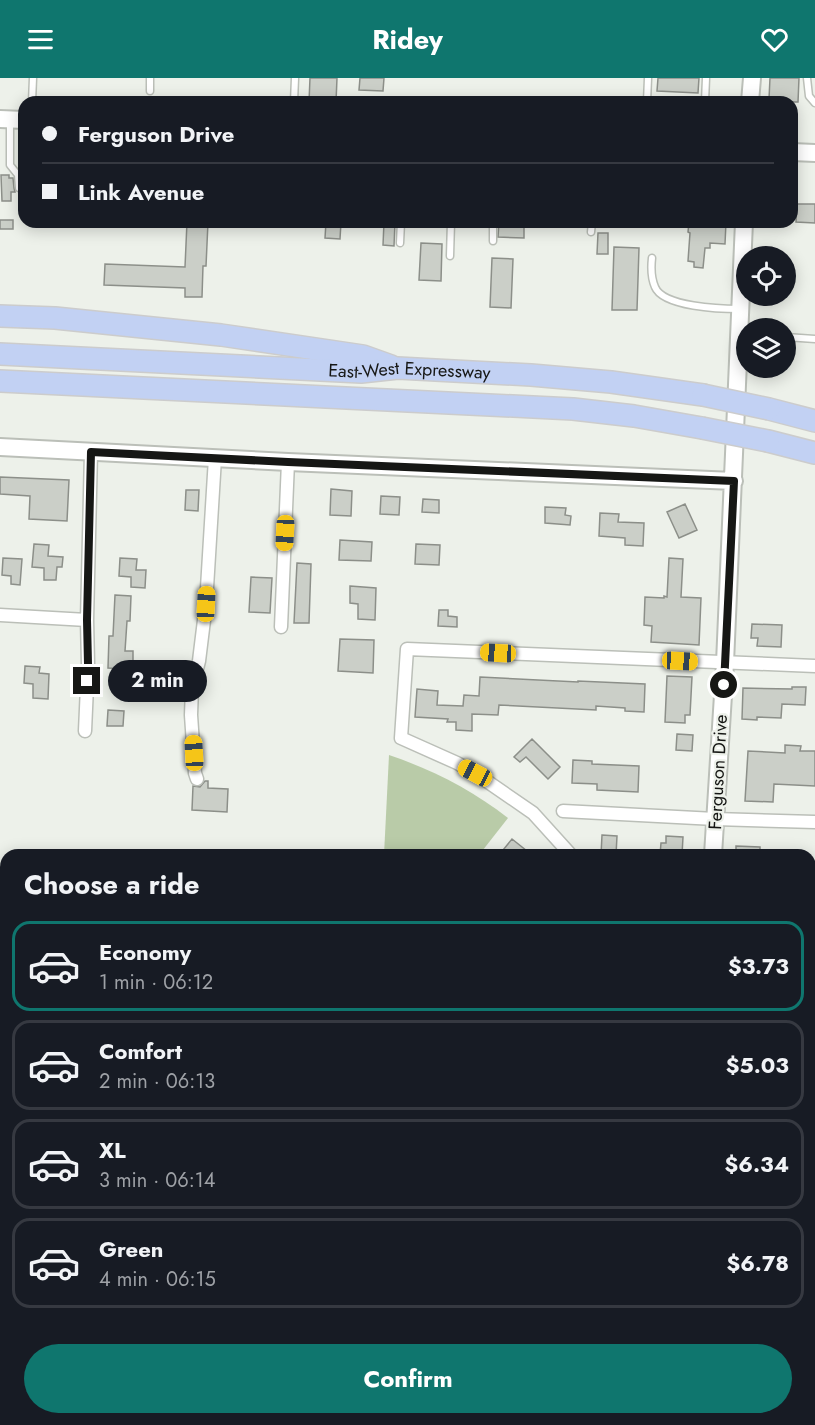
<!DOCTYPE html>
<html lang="en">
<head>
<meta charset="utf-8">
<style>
	:root { --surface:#171b24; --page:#20242c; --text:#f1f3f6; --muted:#9ea1a6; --line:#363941; --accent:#0f766e }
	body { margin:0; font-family:Jost,sans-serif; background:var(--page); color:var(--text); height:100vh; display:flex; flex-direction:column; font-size:22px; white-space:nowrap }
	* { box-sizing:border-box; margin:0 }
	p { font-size:20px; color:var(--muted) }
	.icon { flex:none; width:33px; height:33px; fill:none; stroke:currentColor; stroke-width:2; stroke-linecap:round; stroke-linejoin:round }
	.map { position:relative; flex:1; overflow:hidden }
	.side { position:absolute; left:0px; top:771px; width:816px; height:576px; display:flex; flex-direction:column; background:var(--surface); border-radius:18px 18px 0 0; box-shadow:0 3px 15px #0003 }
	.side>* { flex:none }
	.hud { position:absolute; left:18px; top:18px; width:780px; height:132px; border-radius:18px; box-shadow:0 3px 15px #0003; display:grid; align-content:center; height:132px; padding:0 24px; background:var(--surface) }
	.buttons { position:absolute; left:736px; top:168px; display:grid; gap:12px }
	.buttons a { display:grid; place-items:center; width:60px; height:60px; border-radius:50%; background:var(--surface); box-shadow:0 3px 15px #0003; font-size:30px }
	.end { position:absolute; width:27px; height:27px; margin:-14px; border:8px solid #161715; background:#fff; box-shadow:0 0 0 3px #fff }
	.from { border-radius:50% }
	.bubble { position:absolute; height:42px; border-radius:21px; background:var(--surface); box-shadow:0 3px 15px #0003; font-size:20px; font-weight:700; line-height:42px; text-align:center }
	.car { position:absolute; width:18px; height:36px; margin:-18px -9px; border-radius:8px; box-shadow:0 0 4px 2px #0007; background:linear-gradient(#f5c518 24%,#345 0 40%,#f5c518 0 76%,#345 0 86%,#f5c518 0) }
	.hud b { display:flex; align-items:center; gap:21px; height:57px; font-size:22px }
	.hud b+b { border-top:2px solid var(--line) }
	.hud i { width:15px; height:15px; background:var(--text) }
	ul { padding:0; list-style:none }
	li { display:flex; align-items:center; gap:18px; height:90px; margin:0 12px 9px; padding:0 12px; border:3px solid var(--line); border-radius:18px }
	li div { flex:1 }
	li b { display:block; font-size:22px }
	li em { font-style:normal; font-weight:700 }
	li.active { border-color:var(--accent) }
	li>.icon { width:54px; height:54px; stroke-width:1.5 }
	h2 { padding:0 24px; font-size:27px; line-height:72px }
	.primary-button { display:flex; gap:12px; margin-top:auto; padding:12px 24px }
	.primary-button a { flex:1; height:69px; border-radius:36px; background:var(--accent); color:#fff; font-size:24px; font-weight:700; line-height:69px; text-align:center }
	header { display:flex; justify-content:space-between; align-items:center; height:78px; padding:0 24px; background:var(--accent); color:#fff; font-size:27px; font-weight:700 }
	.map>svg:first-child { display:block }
	.green { fill:#b9cba8 }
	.water { fill:#889c75; stroke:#667458; stroke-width:1.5 }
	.building { fill:#cbcfc8; stroke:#8c8f89; stroke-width:1.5 }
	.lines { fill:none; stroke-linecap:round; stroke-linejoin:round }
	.lane-casing { stroke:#bbbfb8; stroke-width:9 }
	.street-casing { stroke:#bbbfb8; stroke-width:15 }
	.secondary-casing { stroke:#bbbfb8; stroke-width:20 }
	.highway-casing { stroke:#ccc; stroke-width:24 }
	.lane { stroke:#fff; stroke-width:6 }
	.street { stroke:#fff; stroke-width:12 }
	.secondary { stroke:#fff; stroke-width:16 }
	.highway { stroke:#c2d1f3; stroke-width:21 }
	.highway-bridge-casing { stroke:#ccc; stroke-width:24; stroke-linecap:butt }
	.highway-bridge { stroke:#c2d1f3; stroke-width:21 }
	.route { stroke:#161715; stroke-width:8 }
	.labels { text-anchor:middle; stroke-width:4.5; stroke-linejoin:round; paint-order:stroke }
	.street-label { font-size:18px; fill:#161715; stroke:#edf1ea }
</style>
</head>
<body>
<header><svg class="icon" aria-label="menu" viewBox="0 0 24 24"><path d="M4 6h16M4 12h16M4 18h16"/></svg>Ridey<svg class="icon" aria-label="heart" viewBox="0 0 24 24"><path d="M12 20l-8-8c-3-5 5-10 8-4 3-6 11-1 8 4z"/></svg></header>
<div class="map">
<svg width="815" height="1347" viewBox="0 0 815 1347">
	<rect width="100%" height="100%" fill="#edf1ea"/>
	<path class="green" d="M389,677c44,15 83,35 119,63l-29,37h-95z"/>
	<path class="water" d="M0,881l6,3v457h454l2,6h-462z"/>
	<path class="building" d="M310,0h27l-1,24h-27z
		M360,0h24l-1,13 -24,-1z
		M658,0h41l-1,15 -41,-2z
		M770,0h29l-1,24h-23v-2l-6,-1z
		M1,97h8v3h4l1,10 1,4h-4v9h-9z
		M797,126h18v19l-19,-1z
		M0,142h13v9h-13z
		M187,144h21l-2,44h-3l-1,31h-17v-9l-81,-3 1,-21 80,3z
		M326,144h15l-1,17 -15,-1z
		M384,144h11l-1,24 -11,-1z
		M499,144h25v16l-26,-1z
		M689,144h37l-1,22 -15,-1v5h-5l-2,20 -9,-1v-5l-6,-1 2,-28 -2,-1z
		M598,155h10v21h-11z
		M421,165l21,1 -1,37 -22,-1z
		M614,169l25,1 -2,62h-25z
		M492,180l21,1 -2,49 -21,-1z
		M0,399l69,3 -2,41 -38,-2 1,-23 -30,-2z
		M331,411l21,2 -1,25 -21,-1z
		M186,412h13l-1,21 -13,-1z
		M381,418l19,1 -1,18 -19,-1z
		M423,421l16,1v13l-17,-1z
		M685,426l12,26 -18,8 -12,-26z
		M545,429l21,1 -1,7 6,1 -1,9 -25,-2z
		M600,435l19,1 -1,8 26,1 -1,23 -18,-1v-7l-26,-2z
		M340,462l32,2 -1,19 -32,-1z
		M34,466l15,1 -1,11 15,1 -1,10h-5l-1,13h-12v-12l-12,-1z
		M416,466l24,1 -1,20 -24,-1z
		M3,480l19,1 -2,26 -9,-1v-8l-9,-1z
		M120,480l17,1 -1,11h10l-1,18 -14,-1v-10l-12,-1z
		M669,480l14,1 -2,38 20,1 -2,47 -48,-3 1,-16 -8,-1 1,-28 19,1v-2l3,1z
		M297,485l14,1 -2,59h-15z
		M251,499l21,1 -2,35 -21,-1z
		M350,508l26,2 -1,32 -17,-1v-15l-8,-1z
		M115,517l16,1 -1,25h-3l-2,30h8v18l-25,-1 1,-32h4z
		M439,532h9v6l9,1v10l-19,-1z
		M752,546l30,1 -1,22 -24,-1 1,-8h-7z
		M340,561l34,1 -1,33 -35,-2z
		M25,588l15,1 -1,6 10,1 -1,25 -15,-1v-14l-9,-1z
		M667,598l25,1 -2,38h-5v8l-20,-1z
		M480,599l98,5v-1l67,3 -1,28 -19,-1v-3l-29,-2v4l-97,-5 -1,10 -26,-1v17l-16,-1v-8h-9l1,-3 -33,-2 2,-28 21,2 -1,14 26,1 1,-11 15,1z
		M792,609h14l-1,18 -23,-1 -1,14 -24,-1v3l-15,-1 1,-31 49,1z
		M108,632l16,1 -1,15h-16z
		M677,656l16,1 -1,16 -16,-1z
		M532,661l28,28 -12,12 -22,-22 -6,5 -6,-5z
		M785,667l16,1 -1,5h15v35l-41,-2 -1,18 -28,-1 3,-50 37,2z
		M573,682l19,1v3l47,2 -1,26 -41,-2v-6l-25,-1z
		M205,703h3v7l20,1 -1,23 -35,-2 1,-24 7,1z
		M602,757l15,1 -1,19h-15z
		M666,758l17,1 -1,18h-22l1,-12h5z
		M512,761l20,16h-22l-7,-5z
		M736,768l24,1v8h-24z"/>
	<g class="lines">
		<defs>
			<path id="lane" d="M807,0l2,18 6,7
				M150,13v-13
				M647,22l35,2
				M32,24l1,-24
				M294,24l1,-24
				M647,24l1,-24
				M705,24l1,-24
				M10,42v45l8,10 1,13
				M591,154l1,-10
				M493,163v-19
				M400,165l1,-21
				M450,178l1,-34
				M652,180c-1,9 -1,20 3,29 8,20 66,22 85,22
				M786,259l29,2"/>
			<path id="street" d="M0,537l87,5
				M281,549l7,-165
				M85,653l3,-67 -1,-44 4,-168
				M197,701l-2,-6 -4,-58 1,-27 7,-27 7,-57 9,-146
				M563,733l152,8 100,3
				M571,777l-38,-42 -58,-40 -18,-10 -56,-25 6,-89 408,17
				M810,902h5
				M810,1187h5
				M810,1320h5
				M590,1341l1,6"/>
			<path id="secondary" d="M750,24l2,-24
				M0,41l24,1
				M792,74l23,1
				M0,369l288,15 446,19
				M713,777l12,-192 19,-441
				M810,1066h5"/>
			<g id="highway">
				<path d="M0,238l55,2 166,17 142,21 28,10"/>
				<path id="s1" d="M0,276l361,18 37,-4 133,7 80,7 92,13"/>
				<path d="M0,303l573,28 61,7 68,12"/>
				<path d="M769,331l46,12"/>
				<path d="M768,363l47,12"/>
			</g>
		</defs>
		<use href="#lane" class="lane-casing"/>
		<use href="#street" class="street-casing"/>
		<use href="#secondary" class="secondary-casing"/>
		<use href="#highway" class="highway-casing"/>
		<use href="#lane" class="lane"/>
		<use href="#street" class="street"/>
		<use href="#secondary" class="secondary"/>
		<use href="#highway" class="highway"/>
		<defs>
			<path id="highway-bridge" d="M703,317l66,14
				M702,350l66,13"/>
		</defs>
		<use href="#highway-bridge" class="highway-bridge-casing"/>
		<use href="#highway-bridge" class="highway-bridge"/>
	</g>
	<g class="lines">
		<path class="route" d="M87,603l1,-17 -1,-44 4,-168 197,10 446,19 -10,204"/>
	</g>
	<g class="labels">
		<g class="street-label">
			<text dy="6" stroke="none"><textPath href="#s1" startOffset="410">East-West Expressway</textPath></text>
			<text transform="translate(718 694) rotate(-87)" y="6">Ferguson Drive</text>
		</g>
	</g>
</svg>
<div class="buttons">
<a><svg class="icon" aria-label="locate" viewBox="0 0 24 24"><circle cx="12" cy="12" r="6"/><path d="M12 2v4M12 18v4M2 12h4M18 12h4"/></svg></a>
<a><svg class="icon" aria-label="layers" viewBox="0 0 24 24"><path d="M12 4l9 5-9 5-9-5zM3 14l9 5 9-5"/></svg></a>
</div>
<i class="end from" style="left:724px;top:607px"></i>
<i class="end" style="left:87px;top:603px"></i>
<div class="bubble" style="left:108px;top:582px;width:99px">2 min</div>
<i class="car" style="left:285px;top:455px;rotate:183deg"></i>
<i class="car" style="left:206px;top:526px;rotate:3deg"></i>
<i class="car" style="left:498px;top:575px;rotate:273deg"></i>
<i class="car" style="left:680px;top:583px;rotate:93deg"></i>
<i class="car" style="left:194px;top:675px;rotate:357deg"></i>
<i class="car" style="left:475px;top:695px;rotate:298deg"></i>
<div class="hud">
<b><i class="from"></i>Ferguson Drive</b>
<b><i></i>Link Avenue</b>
</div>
<section class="side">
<h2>Choose a ride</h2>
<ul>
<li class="active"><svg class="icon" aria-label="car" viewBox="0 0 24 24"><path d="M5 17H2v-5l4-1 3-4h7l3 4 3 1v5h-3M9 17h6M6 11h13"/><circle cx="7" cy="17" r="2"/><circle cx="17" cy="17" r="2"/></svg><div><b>Economy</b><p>1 min · 06:12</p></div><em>$3.73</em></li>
<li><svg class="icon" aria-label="car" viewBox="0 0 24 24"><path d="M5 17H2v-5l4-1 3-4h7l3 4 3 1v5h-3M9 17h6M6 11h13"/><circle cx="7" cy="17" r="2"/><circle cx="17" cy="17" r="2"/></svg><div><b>Comfort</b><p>2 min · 06:13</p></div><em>$5.03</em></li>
<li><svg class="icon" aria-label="car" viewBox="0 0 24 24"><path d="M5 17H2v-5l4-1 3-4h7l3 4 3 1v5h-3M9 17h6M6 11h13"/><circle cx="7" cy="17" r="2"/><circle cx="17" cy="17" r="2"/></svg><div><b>XL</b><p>3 min · 06:14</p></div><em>$6.34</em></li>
<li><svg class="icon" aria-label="car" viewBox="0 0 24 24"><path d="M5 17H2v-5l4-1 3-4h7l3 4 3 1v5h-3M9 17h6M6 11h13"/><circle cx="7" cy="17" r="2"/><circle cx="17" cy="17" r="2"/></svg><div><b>Green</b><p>4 min · 06:15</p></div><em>$6.78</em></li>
</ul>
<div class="primary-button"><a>Confirm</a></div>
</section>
</div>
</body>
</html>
